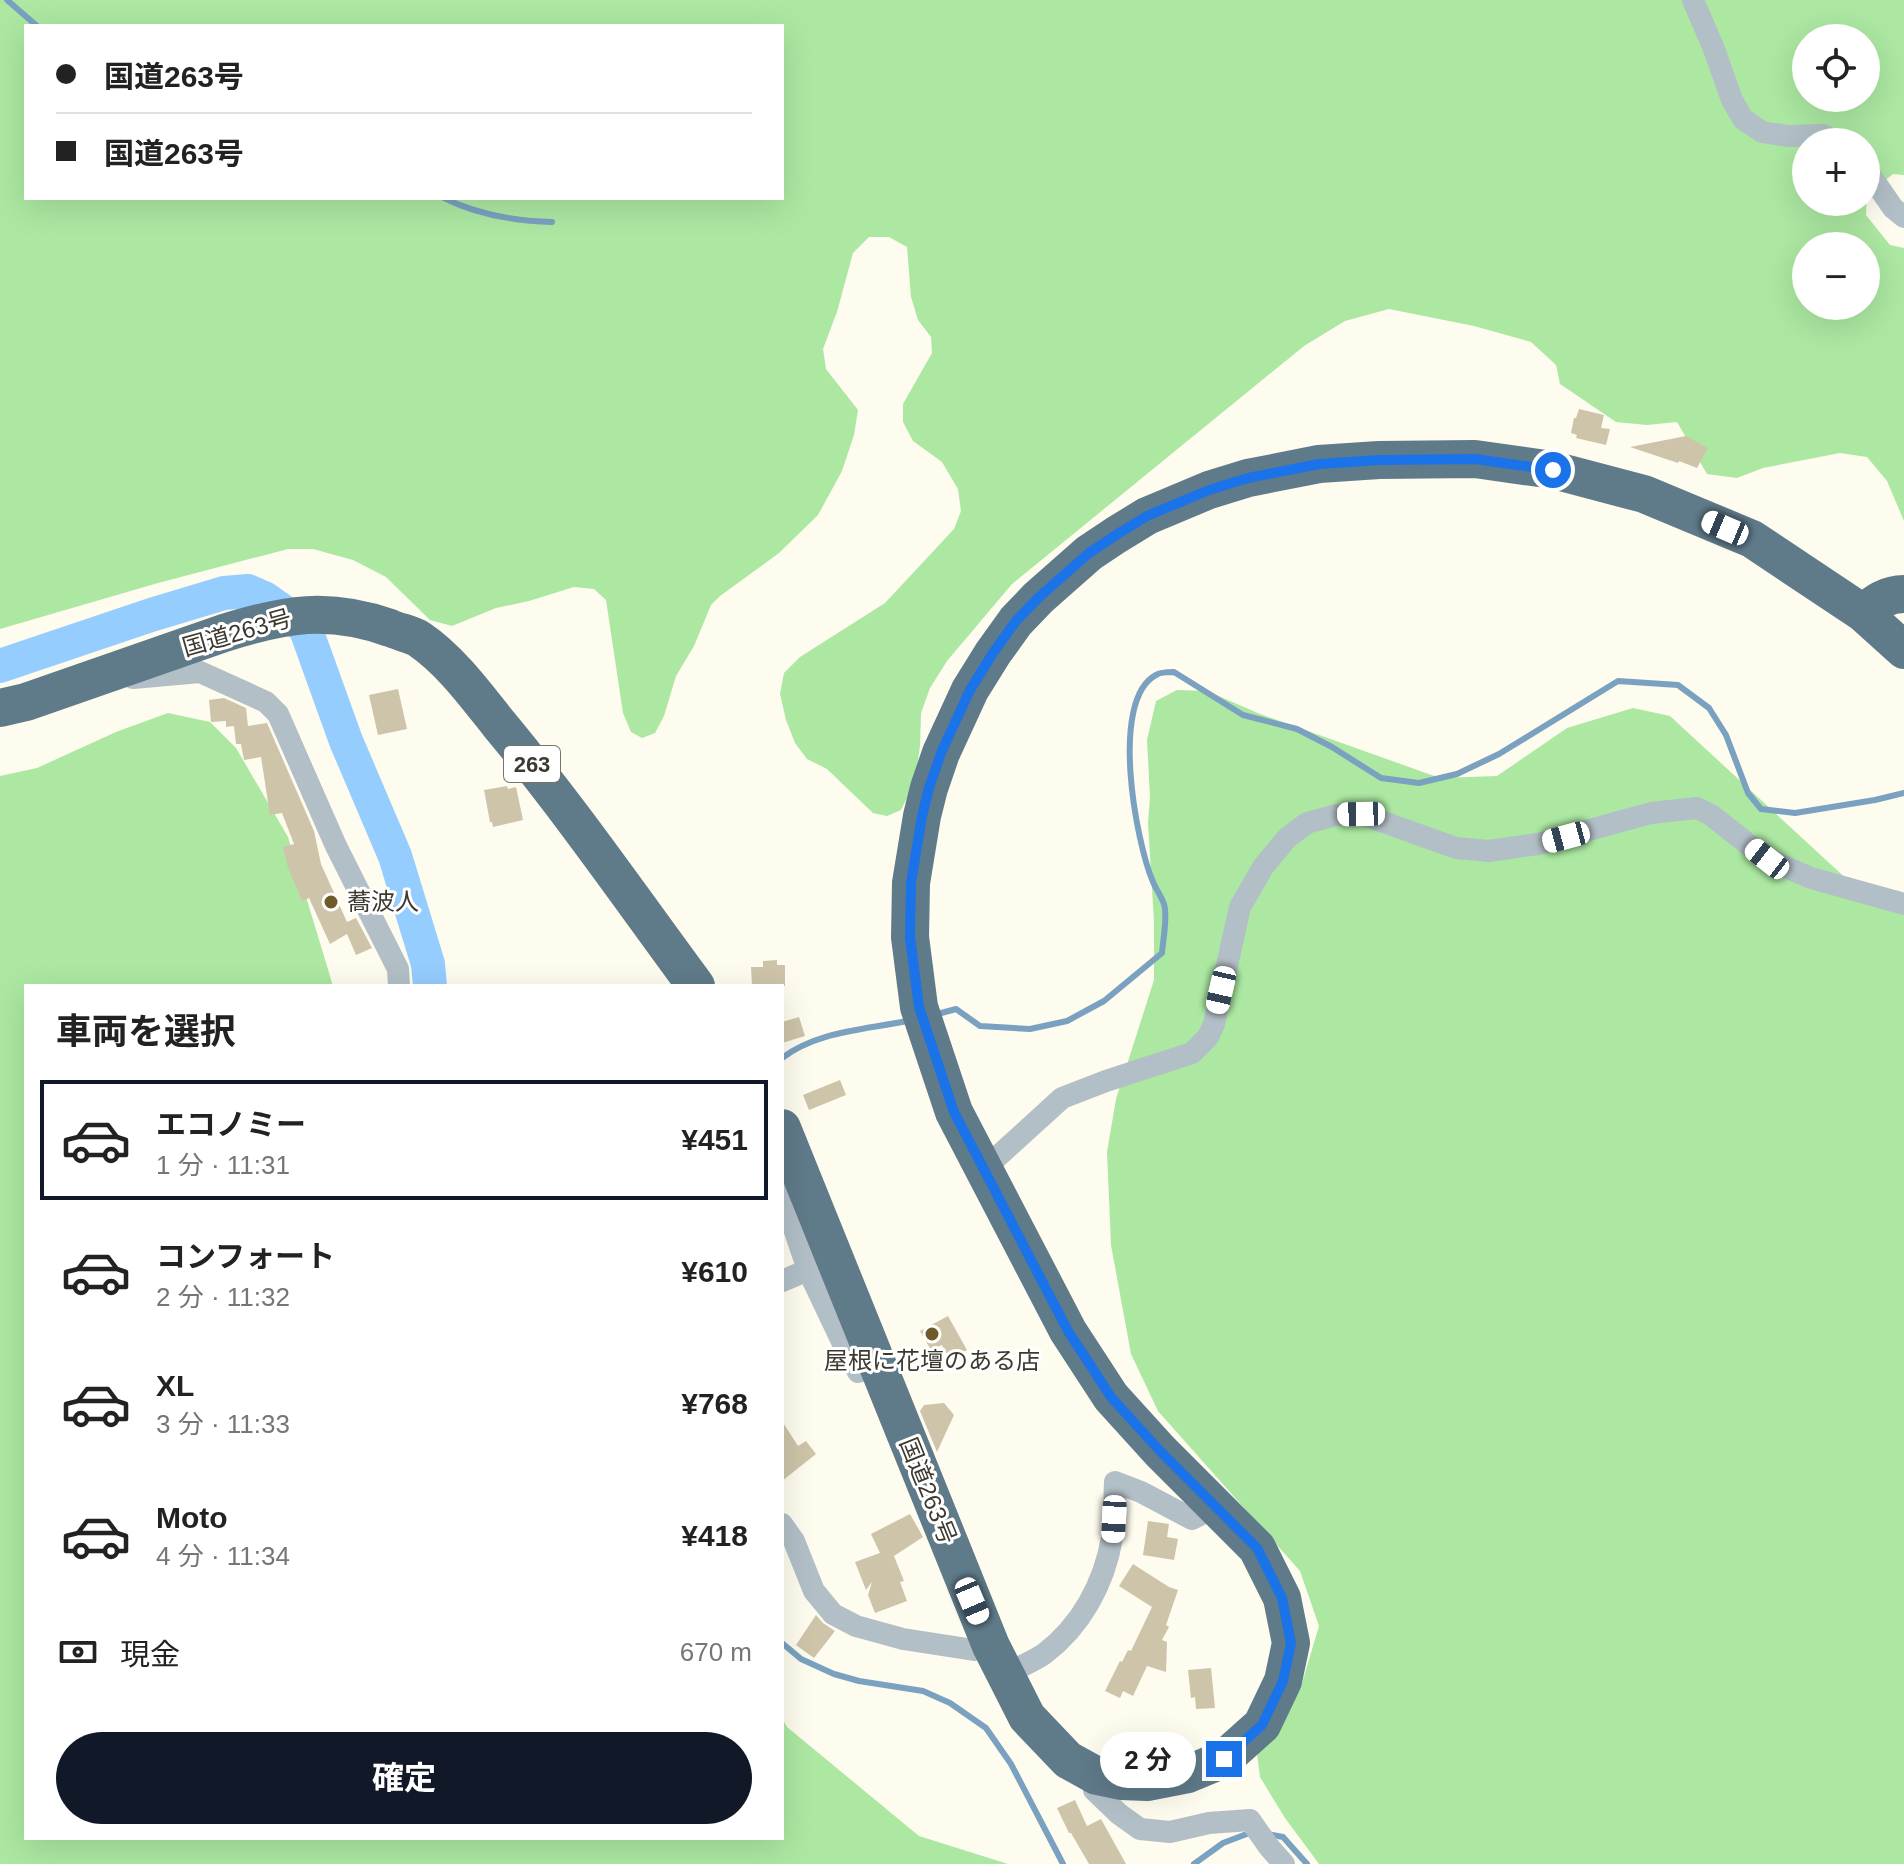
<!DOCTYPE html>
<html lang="ja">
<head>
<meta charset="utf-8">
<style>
	:root { --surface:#fff; --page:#f6f6f6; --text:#222; --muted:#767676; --line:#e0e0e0; --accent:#111827 }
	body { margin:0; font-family:Helvetica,"Noto Sans JP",sans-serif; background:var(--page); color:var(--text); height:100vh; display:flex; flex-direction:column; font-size:30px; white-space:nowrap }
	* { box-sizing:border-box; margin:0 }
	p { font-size:26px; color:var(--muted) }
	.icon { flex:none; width:44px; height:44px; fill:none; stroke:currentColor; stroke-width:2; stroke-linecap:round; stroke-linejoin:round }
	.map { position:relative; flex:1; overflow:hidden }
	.side { position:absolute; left:24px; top:984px; width:760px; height:856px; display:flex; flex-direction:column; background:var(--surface); border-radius:0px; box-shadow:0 8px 32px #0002 }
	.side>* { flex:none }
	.guide { position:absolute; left:24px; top:24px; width:760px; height:176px; border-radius:0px; box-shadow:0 8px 32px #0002; display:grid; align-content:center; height:176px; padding:0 32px; background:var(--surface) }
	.fabs { position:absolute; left:1792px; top:24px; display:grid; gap:16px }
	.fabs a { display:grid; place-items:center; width:88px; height:88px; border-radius:50%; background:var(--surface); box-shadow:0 8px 32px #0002; font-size:40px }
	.end { position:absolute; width:36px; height:36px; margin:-18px; border:10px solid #1a73e8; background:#fff; box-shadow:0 0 0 4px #fff }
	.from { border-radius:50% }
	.bubble { position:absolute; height:56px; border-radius:28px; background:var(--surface); box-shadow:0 8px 32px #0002; font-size:26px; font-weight:700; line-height:56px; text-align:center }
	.car { position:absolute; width:24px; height:48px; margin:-24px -12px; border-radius:10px; box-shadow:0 0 6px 2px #0007; background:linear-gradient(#fff 24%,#345 0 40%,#fff 0 76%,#345 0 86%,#fff 0) }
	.guide b { display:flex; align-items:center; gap:28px; height:76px; font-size:30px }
	.guide b+b { border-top:2px solid var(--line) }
	.guide i { width:20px; height:20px; background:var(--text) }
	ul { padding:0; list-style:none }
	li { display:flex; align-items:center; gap:24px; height:120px; margin:0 16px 12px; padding:0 16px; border:4px solid transparent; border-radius:0px }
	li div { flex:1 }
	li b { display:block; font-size:30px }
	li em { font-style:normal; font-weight:700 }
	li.active { border-color:var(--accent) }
	li>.icon { width:72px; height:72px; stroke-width:1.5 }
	h2 { padding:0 32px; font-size:36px; line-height:96px }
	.pay { display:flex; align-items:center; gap:20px; height:88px; padding:0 32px; font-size:30px }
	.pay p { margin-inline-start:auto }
	.button { display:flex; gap:16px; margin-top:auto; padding:16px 32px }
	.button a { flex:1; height:92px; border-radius:48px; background:var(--accent); color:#fff; font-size:32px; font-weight:700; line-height:92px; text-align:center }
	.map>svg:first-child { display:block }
	.green { fill:#ace8a2; fill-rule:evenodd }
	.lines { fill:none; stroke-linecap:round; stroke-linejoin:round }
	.stream { stroke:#7aa1c0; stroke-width:6 }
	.river { stroke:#94cdfe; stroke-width:34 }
	.building { fill:#cdc4a9 }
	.street { stroke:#b2bfc6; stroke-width:22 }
	.highway { stroke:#5f7a89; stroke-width:38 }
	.route { stroke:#1a73e8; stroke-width:10 }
	.poi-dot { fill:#6d5a28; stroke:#fff; stroke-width:3 }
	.labels { text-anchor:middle; stroke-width:6; stroke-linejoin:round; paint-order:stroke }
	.shield { fill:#fff; stroke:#77746d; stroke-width:2 }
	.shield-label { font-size:22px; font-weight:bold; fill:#3d392e }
	.street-label { font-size:24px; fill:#3d392e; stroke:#fff }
	.poi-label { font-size:24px; fill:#3d392e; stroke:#fff; text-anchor:start }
</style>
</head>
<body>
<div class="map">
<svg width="1904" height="1864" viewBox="0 0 1904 1864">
	<rect width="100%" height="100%" fill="#fefbef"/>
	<path class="green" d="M0,0h1904v175l-11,-1 -26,21 -1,20 24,30 14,3v273l-17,-40 -20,-24 -27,-4 -77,15 -26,10 -30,-4 -30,-52 -30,3 -31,-3 -56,-38 -4,-19 -25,-23 -57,-16 -85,-17 -44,12 -41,25 -292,238 -65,77 -17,27 -9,25 -1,33 -5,36 -14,28 -14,6 -14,-3 -46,-44 -20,-10 -12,-16 -9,-23 -6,-26 4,-21 16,-16 85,-54 69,-74 7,-18 -3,-22 -16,-27 -29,-21 -10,-19v-18l29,-51 -1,-16 -13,-17 -7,-23 -4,-50 -18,-10h-20l-16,16 -16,59 -14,37 3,20 32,41 -4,25 -12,36 -24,44 -39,38 -59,43 -9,9 -17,41 -18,30 -12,40 -9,17 -13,5 -11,-6 -8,-19 -17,-113 -12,-11 -20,-2 -45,14 -33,7 -44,18 -22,-6 -44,-43 -33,-17 -40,-11h-25l-130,34 -158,46zM26,26h756v172h-756zM1806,38h60v60h-60zM1806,142h60v60h-60zM1806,246h60v60h-60z
		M1177,690l30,1 53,23 180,64 57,-2 70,-48 66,-20 37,8 194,179 40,15v954h-585l-34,-46 -25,-41 -3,-24 43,-63 19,-64 -19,-55 -142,-160 -27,-57 -20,-109 -4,-93 9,-53 38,-119v-59l-6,-98 2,-26 -3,-57 9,-39z
		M168,713l42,9 26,26 52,89 45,149h-307v852h756v-120l5,9 132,109 89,28h-1008v-1088l37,-8 79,-36z"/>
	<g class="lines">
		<path class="stream" d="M7,0l30,26
			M444,198c32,16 72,23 108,24
			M934,1015l22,-6 24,17 50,3 37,-8 37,-20 58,-48c1,-13 6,-38 2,-49 -3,-8 -8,-15 -11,-22 -17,-40 -44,-182 3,-207 4,-3 12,-3 18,-3l69,43 54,14 35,18 49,31 38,5 38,-9 42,-20 119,-73 60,4 31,23 17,27 22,58 13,16 34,4 80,-13 29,-7
			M782,1058c37,-28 85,-28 129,-38
			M782,1643l19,16 33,15 25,7 64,10 27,12 36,25 25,36 52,100
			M1267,1834l16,3 24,27
			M1194,1864l29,-21 29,-11"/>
		<path class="river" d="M0,666l151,-51 73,-22 24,-2 16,7 41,29 41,114 49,115 33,108 2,22"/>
	</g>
	<path class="building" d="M1579,409l25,6 -3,13 9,1 -4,16 -30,-7 1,-3 -6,-2 3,-15h2z
		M1686,436l22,12 -11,20 -18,-7 -1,2 -48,-16z
		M398,689l9,40 -29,6 -9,-40z
		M224,698l22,10 2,18 19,-3 47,108 7,33 26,58 9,-4 16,30 -16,7 -9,-21 -17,10 -21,-46 -7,3 -14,-33 -5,-21 11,-3 -12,-31 -12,2 -9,-58 -17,3 -3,-16h-5l-2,-18 -8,1v-6l-15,1 -2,-22z
		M507,786l1,3 8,-2 7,33 -30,7 -1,-5h-2l-6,-32z
		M777,960v5h8v21h-33l-1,-19h12v-6z
		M799,1017l6,19 -23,7v-21z
		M840,1080l6,15 -37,15 -6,-15z
		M948,1316l19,34 -17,10 -8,-15 -11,5 -11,-19z
		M944,1403l10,12 -17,37 -17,-41 4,-6z
		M782,1421l16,25 8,-5 10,13 -34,27z
		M910,1514l13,23 -29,19 10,25 -4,1 7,19 -32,12 -7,-18 4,-13 -6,8 -11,-28 25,-9 -9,-19z
		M1148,1521l21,3 -2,13 11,2 -4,21 -31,-5z
		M1133,1564l36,23 9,3 -12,35 3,2 -7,13 5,2 -1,30 -19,-6 -14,30 -10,-5 -3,7 -15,-7 15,-30 2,1 6,-12 3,1 21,-44 -33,-21z
		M816,1615l7,8 12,8 -21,27 -18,-13z
		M1211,1668l4,40 -19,1 -1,-12 -4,1 -3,-28z
		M1075,1800l12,26 14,-7 25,45h-37l-18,-31h-2l-12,-25z"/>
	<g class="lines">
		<path class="street" d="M1693,0l21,49 18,51 11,19 19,13 26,4 35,-1 14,7
			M1866,169l27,39 11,9
			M133,678l67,-6 66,30 12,12 58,132 62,123 1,17
			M984,1169l78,-71 44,-17 86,-28 16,-16 6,-13 26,-117 23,-40 24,-29 20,-15 29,-8 25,-1 95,34 33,3 49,-7 113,-31 46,-5 14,7 56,44 44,19 93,26
			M782,1193l26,77
			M782,1281l26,-11 38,80 12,22 21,-6
			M782,1524l12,17 20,50 19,23 23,12 47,13 71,11 17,-4
			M1005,1674c13,-6 27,-12 39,-20 37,-28 60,-70 68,-116 3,-18 2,-37 3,-56l26,10 51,27 10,-5 9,-12
			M1097,1776l-3,14 25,24 21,15 30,3 39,-9 41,-3 19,27 15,17"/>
		<path class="highway" d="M1863,613c13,-11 24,-19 41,-19
			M0,708l26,-6 198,-69c61,-19 104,-27 166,-5 9,4 21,6 29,11 31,21 56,55 79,84 70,84 133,175 198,263
			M782,1128l209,518 36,71 41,43 29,16 24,5 26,1 41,-8 36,-15 38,-34 21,-44 8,-38 -9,-45 -25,-50 -97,-97 -49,-54 -43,-66 -114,-219 -35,-105 -9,-70 1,-54 11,-67 7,-28 12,-35 29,-63 23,-37 23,-32 22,-23 51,-45 27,-18 31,-19 62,-26 39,-12 71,-14 60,-4 96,-1 78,11 91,24 108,45 111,74 41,37"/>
	</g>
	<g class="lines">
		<path class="route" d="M1224,1759l38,-34 21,-44 8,-38 -9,-45 -25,-50 -97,-97 -49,-54 -43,-66 -114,-219 -35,-105 -9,-70 1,-54 11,-67 7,-28 12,-35 29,-63 23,-37 23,-32 22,-23 51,-45 27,-18 31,-19 62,-26 39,-12 71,-14 60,-4 96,-1 78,11"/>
	</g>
	<g class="poi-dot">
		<circle cx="331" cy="902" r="8"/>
		<circle cx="932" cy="1334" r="8"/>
	</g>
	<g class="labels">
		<rect class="shield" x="504" y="746" width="56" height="36" rx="6"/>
		<g class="shield-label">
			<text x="532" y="772">263</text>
		</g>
		<g class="street-label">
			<text transform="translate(237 633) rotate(-16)" y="8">国道263号</text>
			<text transform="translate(928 1491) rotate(68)" y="8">国道263号</text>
		</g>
		<g class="poi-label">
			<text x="347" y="910">蕎波人</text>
			<text x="932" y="1369" text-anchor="middle">屋根に花壇のある店</text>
		</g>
	</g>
</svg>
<div class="fabs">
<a><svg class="icon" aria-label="locate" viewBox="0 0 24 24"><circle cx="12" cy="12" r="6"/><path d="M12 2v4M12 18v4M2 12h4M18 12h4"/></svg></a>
<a>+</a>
<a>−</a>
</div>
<i class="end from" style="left:1553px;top:470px"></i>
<i class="end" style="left:1224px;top:1759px"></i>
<div class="bubble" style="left:1100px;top:1732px;width:96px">2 分</div>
<i class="car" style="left:1725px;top:528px;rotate:293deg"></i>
<i class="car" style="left:1361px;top:814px;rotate:269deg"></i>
<i class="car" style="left:1566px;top:837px;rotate:255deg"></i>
<i class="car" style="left:1767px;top:859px;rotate:308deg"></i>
<i class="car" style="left:1221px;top:990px;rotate:193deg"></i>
<i class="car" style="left:1114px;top:1519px;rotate:183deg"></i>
<i class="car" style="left:972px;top:1601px;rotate:157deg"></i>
<div class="guide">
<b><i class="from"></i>国道263号</b>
<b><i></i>国道263号</b>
</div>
<section class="side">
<h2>車両を選択</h2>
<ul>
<li class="active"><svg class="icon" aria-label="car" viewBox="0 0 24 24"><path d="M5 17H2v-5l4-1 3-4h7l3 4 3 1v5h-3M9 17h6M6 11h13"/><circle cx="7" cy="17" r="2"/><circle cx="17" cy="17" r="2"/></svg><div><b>エコノミー</b><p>1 分 · 11:31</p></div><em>¥451</em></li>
<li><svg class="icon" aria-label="car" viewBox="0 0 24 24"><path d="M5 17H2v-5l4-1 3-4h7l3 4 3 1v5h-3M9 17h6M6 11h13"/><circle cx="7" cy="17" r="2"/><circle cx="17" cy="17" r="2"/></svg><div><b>コンフォート</b><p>2 分 · 11:32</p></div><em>¥610</em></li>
<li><svg class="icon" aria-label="car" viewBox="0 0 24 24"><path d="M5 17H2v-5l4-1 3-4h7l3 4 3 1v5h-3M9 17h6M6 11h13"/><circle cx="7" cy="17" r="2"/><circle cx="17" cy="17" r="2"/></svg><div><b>XL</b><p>3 分 · 11:33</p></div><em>¥768</em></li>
<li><svg class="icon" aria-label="car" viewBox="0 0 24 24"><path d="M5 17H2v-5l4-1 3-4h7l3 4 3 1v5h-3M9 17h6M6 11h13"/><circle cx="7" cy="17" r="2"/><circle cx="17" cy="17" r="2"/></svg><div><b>Moto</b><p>4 分 · 11:34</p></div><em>¥418</em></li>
</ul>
<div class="pay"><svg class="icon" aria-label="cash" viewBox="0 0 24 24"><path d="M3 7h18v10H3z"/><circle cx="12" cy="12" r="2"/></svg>現金<p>670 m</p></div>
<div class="button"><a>確定</a></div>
</section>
</div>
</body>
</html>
